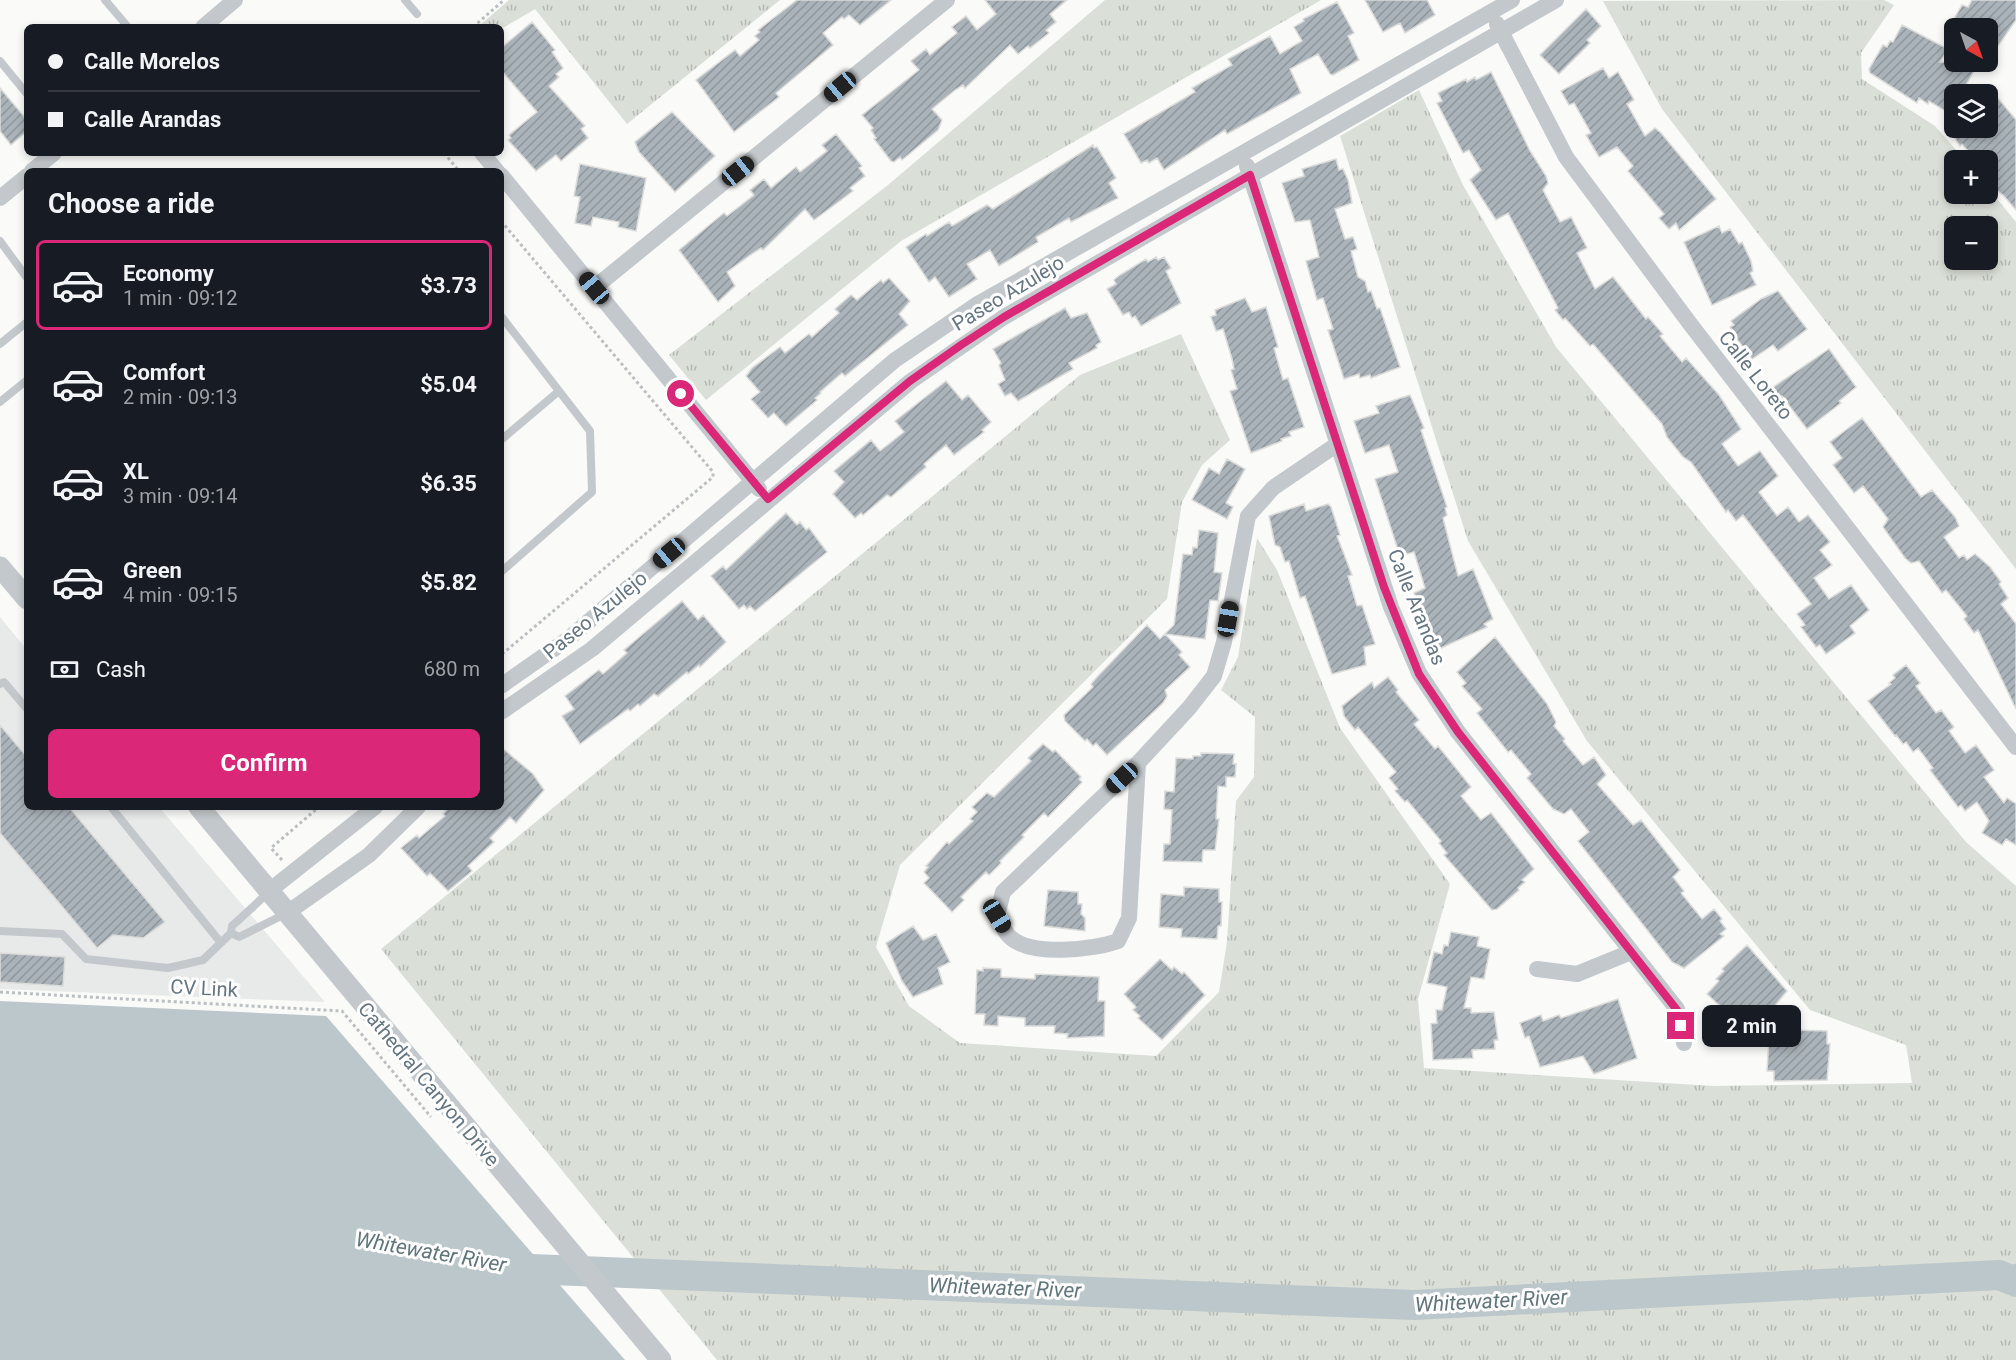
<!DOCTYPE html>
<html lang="en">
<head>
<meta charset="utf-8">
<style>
	:root { --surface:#171b24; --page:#242831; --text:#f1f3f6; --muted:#9ea1a6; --line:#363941; --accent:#db2777 }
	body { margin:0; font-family:Roboto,sans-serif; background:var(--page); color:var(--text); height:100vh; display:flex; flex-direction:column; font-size:22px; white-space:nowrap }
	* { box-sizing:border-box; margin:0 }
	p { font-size:20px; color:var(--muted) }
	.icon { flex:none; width:33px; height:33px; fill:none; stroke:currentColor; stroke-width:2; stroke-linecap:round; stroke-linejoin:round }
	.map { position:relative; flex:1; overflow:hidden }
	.details { position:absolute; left:24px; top:168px; width:480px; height:642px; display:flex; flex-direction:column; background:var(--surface); border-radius:9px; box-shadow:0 3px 9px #0003 }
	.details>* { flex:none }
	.banner { position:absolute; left:24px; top:24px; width:480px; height:132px; border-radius:9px; box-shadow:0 3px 9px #0003; display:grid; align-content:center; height:132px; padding:0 24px; background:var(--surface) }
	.needle { width:39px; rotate:140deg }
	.buttons { position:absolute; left:1944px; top:18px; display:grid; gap:12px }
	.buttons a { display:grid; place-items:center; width:54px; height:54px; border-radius:9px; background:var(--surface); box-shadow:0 3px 9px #0003; font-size:30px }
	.end { position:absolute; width:27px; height:27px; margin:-14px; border:8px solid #db2777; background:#fff; box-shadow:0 0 0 3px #fff }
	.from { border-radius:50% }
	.bubble { position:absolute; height:42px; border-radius:9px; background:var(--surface); box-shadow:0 3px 9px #0003; font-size:20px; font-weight:700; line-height:42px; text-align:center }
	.car { position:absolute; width:18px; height:36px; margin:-18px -9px; border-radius:8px; box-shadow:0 0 4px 2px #0007; background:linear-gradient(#222 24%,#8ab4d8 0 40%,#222 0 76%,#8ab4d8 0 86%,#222 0) }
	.banner b { display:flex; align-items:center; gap:21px; height:57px; font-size:22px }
	.banner b+b { border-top:2px solid var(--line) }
	.banner i { width:15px; height:15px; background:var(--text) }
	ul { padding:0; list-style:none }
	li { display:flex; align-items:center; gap:18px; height:90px; margin:0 12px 9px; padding:0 12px; border:3px solid transparent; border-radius:9px }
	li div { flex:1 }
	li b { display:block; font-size:22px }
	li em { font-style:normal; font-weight:700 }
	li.selected { border-color:var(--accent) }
	li>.icon { width:54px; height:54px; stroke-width:1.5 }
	h2 { padding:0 24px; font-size:27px; line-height:72px }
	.pay { display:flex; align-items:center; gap:15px; height:66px; padding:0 24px; font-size:22px }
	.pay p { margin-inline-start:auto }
	.cta { display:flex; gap:12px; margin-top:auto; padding:12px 24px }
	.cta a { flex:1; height:69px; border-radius:9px; background:var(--accent); color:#fff; font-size:24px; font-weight:700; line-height:69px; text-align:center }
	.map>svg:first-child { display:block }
	.built { fill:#e8e9e9 }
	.grass { fill:url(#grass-tufts); fill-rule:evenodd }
	.water { fill:#bbc7cb }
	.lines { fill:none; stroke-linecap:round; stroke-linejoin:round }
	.stream { stroke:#bbc7cb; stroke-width:5 }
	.river { stroke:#bbc7cb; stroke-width:30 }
	.building { fill:url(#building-hatch); stroke:#dcdcda; stroke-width:1.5 }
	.path { stroke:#bbbfc2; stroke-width:3; stroke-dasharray:3 3; stroke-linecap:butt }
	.service { stroke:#c3c8cc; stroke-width:8 }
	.minor { stroke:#c3c8cc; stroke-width:16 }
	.tertiary { stroke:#c3c8cc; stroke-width:21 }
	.route { stroke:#db2777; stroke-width:8 }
	.labels { text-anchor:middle; stroke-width:6; stroke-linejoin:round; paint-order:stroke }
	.street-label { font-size:20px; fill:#657683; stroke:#fff }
	.water-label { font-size:21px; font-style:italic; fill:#60757c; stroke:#fff }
</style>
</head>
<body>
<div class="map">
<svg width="2016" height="1360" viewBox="0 0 2016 1360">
	<defs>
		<pattern id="grass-tufts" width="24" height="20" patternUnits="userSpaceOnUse" patternTransform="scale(1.5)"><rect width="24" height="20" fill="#dadfd7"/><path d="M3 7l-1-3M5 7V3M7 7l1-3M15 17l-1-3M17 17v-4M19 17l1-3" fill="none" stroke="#b4b9b4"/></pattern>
		<pattern id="building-hatch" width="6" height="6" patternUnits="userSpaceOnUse" patternTransform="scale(1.5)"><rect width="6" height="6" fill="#aab3b9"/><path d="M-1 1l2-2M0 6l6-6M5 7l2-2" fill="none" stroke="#8e969c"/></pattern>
	</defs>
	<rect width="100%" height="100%" fill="#fafaf8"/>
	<path class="built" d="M0,617l27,33v157h132l166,195 -325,-13z"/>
	<path class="grass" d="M509,0h271l-153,124 -92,-115 -34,20 -19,-2 -2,-2z
		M1105,0h216l-420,241 -195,159 -37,-45 219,-170z
		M1884,0l10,5 -33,48 1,26 73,47 30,34h-11v34h34v-6l28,34v347l-354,-460 -59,-108zM1954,226h34v34h-34z
		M1419,90l44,95 93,162 410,495 50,44v474h-1299l-336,-411 699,-574 101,-41 49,106 -28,25 -20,37 -15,97 -267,266 -24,82 33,59 51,37 196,13 63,-64 8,-50 9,-141 18,-24 1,-60 -34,-27 17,-33 19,-119 20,32 63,158 110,156 -32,115 6,69 290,18 198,-3 -6,-38 -96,-35 -223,-269 -119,-200 -128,-405z"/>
	<path class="water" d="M0,1001l326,15 299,344h-625z"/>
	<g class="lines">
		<path class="stream" d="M1999,1275l17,-9"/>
		<path class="river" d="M505,1268l909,37 585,-30 17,7"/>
	</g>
	<path class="building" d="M797,0h94l-31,25 -11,-10 -5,4 -2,-2 -19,16 10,12 -57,48 3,4 -45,35 -38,-52 39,-30 5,6 19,-16 -4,-4 5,-4 -2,-2z
		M985,0h82l-17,14 6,8 -10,8 3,3 -19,15 -2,-2 -10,8 -8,-9 -45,43 -2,-3 -8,5 -23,19 10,11 -4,10 -36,30 -2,-3 -6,5 -3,-1 -17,-22 2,-1 -5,-8 2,-2 -11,-13 57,-45 -8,-9 15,-12 4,6 27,-22 -5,-6 14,-11 11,14 19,-16z
		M1365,0h62l8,15 -30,18 -5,-10 -17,9z
		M1972,0h44v20l-18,26 -10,-6v-12h-18l-16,-9 8,-14 6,2z
		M1337,2l17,31 -6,3 11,24 -26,15 -3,-1 -12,-20 -28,15 11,24 -74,41 -2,-4 -61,40 -7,-12 -8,5 -2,-3 -6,3 -17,-29 71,-42 -3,-4 40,-23 -4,-6 42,-23 10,18 22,-13 -8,-14 10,-6 -1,-2z
		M1586,9l15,17 -14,14 3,3 -31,31 -19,-19z
		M532,22l23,28 -3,2 11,16 -7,6 3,3 -10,9 36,40 -4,3 7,9 -27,23 -5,-6 -20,16 -28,-31 3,-2 -2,-3 28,-23 -36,-42v-22z
		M1902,25l46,24 -8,13h22l13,7 -12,21 -9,-5v31l-25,-15 -1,3 -9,-6 -2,5 -47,-30 -1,-4 14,-24 4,2 3,-6 3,1z
		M1603,68l6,10 9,-6 16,28 -7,4 18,32 10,-8 6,5 55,66 -37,31 -3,-7 -7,6 -10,-11 5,-4 -36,-43 5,-5 -16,-19 -18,10 -13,-22 5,-2 -17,-30 -5,2 -8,-14z
		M1491,72l39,79 16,25 2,7 -5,7 17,32 11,-5 16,31 -10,5 18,36 18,-12 33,42 2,-2 15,17 -3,2 22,26 4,-4 33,37 22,34 -19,15 16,22 22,-15 18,25 -19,16 18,24 11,-9 11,15 9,-7 22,27 -10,8 12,15 -18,13 15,21 22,-14 18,25 -19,16 5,7 -29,21 -6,-9 -4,2 -15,-20 4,-2 -8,-11 14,-10 -68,-89 -7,6 -8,-11 -2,2 -35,-50 -8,-5 -16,-20 -5,-13 -69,-80 -3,2 -25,-28 -2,2 -8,-10 3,-2 -50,-95 -12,7 -26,-40 11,-10 -12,-20 -6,3 -26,-50 5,-2 -4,-8 28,-14 1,3 8,-5 1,3z
		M1988,86l28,34v90l-13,-15 -7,-5 -2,2 -6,-8v-24h-12l-14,-16 -2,2 -12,-18h40z
		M0,88l27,32v11l-16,14 -11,-14z
		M672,112l43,44 -40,36 -36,-40 -4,-10z
		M836,134l26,32 -3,2 6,8 -15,12 3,3 -39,29 -9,-11 -42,41 -2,-2 -8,5 -26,19 8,14 -17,16 -39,-52 45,-37 3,3 27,-21 -4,-5 14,-11 7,9 25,-21 4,5 27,-21 -5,-6z
		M1093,145l1,3 3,-1 19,31 -7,5 9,15 -47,24 -2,-4 -33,19 2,5 -39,24 -9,-16 -23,14 10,15 -28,18 -14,-20 -6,5 -23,-35 20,-13 1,2 22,-14 3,4 35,-21 6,4z
		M1336,159l3,11 4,-1 5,11 4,23 -17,6 10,30 8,-2 4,12 -6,2 7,26 7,4 3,11 3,-1 6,18 3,-1 20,59 -29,11 -1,-3 -10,3 -1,-4 -15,5 -16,-49 5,-1 -10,-31 -6,2 -11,-39 13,-4 -9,-37 -15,2 -13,-39 22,-7 -2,-7z
		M580,164l66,14 -10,53 -18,-4 1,-5 -26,-5 -2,9 -16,-3 5,-26 -6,-1z
		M1719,226l3,7 8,-4 9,15 3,-2 9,19 2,10 -3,2 6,12 -44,20 -28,-63z
		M1156,257l2,3 6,-3 7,11 -5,3 15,32 -40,23 -6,-10 -3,2 -3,-6 -6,3 -16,-26 9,-5 -2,-4 6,-5 26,-16 2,3z
		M889,278l21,23 -11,13 9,11 -63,51 -3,-3 -22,19 1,1 -6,5 2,2 -31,26 -12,-13 -6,5 -17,-19 9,-7 -14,-16 6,-8 28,-21 5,6 24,-19 3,3 27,-24 -4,-4 16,-14 6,5 24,-20 2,3z
		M1778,291l29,38 -29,22 -5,-6 -21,14 -19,-25 2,-1 -5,-6 4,-2 -3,-4 30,-22z
		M1245,298l7,14 14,-5 12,40 -4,1 9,32 5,-2 16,49 -15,5 2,4 -10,3 1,2 -31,12 -21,-62 7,-2 -6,-19 3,-1 -2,-10 -9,-30 -7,2 -5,-14 5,-2 -1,-5z
		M1065,308l6,10 16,-5 14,29 -5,3 1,3 -28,15 4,6 -55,32 -7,-8 -6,3 -7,-12 7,-4 -6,-15 2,-2 -8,-14z
		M1829,349l27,38 -17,14 2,2 -34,26 -25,-33 -5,5 -8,-11z
		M946,381l16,19 6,-5 23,27 -9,8 2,2 -30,23 -8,-10 -22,19 2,3 -35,30 -4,-2 -24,20 -2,-2 -6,5 -22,-24 11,-12 -10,-11 37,-31 9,11 24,-19 -9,-11z
		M1410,395l14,33 -3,2 26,77 -2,1 2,7 -4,3 15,58 15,-7 20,50 -9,5 3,3 -46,21 -3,-3 -24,-52 11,-5 -11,-36 -14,4 -25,-77 23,-7 -9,-27 -24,8 -11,-32 25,-8 -3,-7z
		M1862,418l59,79 11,-7 23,27 4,9 -15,11 15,21 5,-3 3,5 8,-6 15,13 11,15 -2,2 9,14 -7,6 15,20v85l-38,-79 -4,3 -10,-14 3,-3 -21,-26 -4,3 -23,-32 -8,2 -6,-5 -22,-31 5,-8 -25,-33 -9,7 -21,-28 9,-7 -12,-16z
		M1227,459l18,10 -19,34 7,4 -6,12 -35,-19 17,-32 10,6z
		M1304,504l2,7 22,-7 3,3 9,28 -3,1 15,39 -4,1 9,30 5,-1 13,39 -11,3 2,18 -34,9 -27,-78 -5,2 -11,-37 -4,1 -5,-15 -5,-2 -6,-29z
		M786,513l11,12 3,-3 6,8 3,-2 18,24 -72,59 -5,-5 -3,3 -3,-4 -5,4 -28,-33 12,-10 3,4z
		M1199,530l19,3 -4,39 8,1 -4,28 -8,-1 -5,39 -40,-5 9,-9 9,-71 9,1 1,-8 4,1z
		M682,601l16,19 5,-5 23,27 -26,25 -1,-2 -11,9 -1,-2 -29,24 -4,-2 -14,12 -2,-2 -8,7 -2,-2 -48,35 -18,-28 12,-7 -9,-13 34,-26 4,4 24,-21 -3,-3z
		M1147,625l13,14 5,-5 17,18 -3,3 11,12 -25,23 2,6 -4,7 -56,52 -11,-12 -3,3 -6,-7 -2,2 -20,-20 -1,-6 29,-28 -2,-3 7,-8z
		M1495,637l52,67 9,18 -2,4 11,13 -2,2 20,24 11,-8 12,18 -9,9 36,41 8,-5 39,50 -7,7 11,14 -3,2 21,26 12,-10 8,10 -2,2 6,8 -6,5 4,2 -40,32 -12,-6 -94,-121 11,-9 -18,-23 -7,5 -11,-5 -26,-31 4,-4 -20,-24 -3,2 -31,-39 5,-4 -20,-23 4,-3 -9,-11z
		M1906,665l14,18 -4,3 20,27 5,-3 13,17 -5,4 16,22 11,-8 18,25 -10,7 20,26 3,-5 9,6v41l-10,-6 -4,6 -20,-12 7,-12 -12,-19 -12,9 -4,-6 -3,2 -28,-37 3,-2 -15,-20 -5,4 -7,-10 -3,2 -7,-9 -1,1 -27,-35 23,-17 -2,-1 6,-5 -2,-3z
		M1388,677l10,13 -2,2 23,28 -5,4 21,25 3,-3 33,41 -10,9 20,24 10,-7 43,56 -12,11 3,2 -7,6 1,2 -22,19 -5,1 -48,-55 3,-2 -8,-10 2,-2 -34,-41 -2,2 -10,-11 3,-2 -9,-11 7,-6 -38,-45 -3,3 -11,-14 -2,-10 30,-24 2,6z
		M0,725l27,32v50h42l96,115 -22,16 -30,-3 -16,13 -97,-115z
		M1043,744l10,8 2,-2 26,27 -2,2 3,3 -34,35 -4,-4 -22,22 2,2 -24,24 1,2 -12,12 -3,-3 -25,25 3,3 -12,12 -28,-29 5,-5 -5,-6 4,-5 -2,-1 21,-24 2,2 24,-23 -3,-2 7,-7 -5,-5 15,-14 7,4 37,-36 -3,-3z
		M501,747l32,27 11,16 -28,33 -6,-6 -20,21 4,4 -26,24 4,5 -24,20 -18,-18 -3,3 -26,-28 16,-13 2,3 26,-22 -2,-2 6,-7h52z
		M1201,753l33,1 -1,10h3l-1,13h-9v10l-8,-1 -2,33h3l-4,31h-12l-1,12 -39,-1 1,-17h6l2,-34 -8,-1 1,-18 9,1 2,-34 17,1v-3h8z
		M1184,887l35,2v13h3l-1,24h-3l-1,13 -36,-2 1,-8 -23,-2 2,-33 23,2z
		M1048,890l30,2v12h4l-1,10 4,4v13l-41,-5z
		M913,926l10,14 13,-6 14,28 -12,6 5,16 -30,13 -11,-16 -16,-38z
		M1451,932l28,5 -2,9 13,3 -6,30 -13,-2 -7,31h7v5l23,-1 4,28h-4l1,9 -23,1 1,8 -40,2 -2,-36 6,-1 -1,-13h6l5,-23 -20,-4 7,-31 8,2 2,-9 4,1z
		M1747,945l40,46 -26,31 -6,-6 -11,12 -37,-34 12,-13 -3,-2 8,-8 -2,-2z
		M0,953l65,4 -2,29 -63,-4z
		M1160,959l12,11 2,-3 8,7 2,-2 21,23 -43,45 -24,-22 2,-2 -7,-6 3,-3 -12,-13z
		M983,968l18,1v8l34,2v-5l64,3 -1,24h7l-1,35 -37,2 1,-4 -14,-1 1,-7h-30v-8l-27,-2v10l-14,-1 1,-11h-10l2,-44 6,1z
		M1618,999l19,59 -43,16 -11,-18 -43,11 -11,-31 -4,2 -5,-15 21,-8 2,6 16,-6 2,3z
		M1793,1030l34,1v13h3l-3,36 -53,1v-10h-7l2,-34 23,1z"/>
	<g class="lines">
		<path class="path" d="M473,27l31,-27
			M444,153l15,18
			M501,221l212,251v5l-212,178
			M282,860l-11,-12 48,-41
			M0,992l342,19 89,106"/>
		<path class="service" d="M105,0l23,27
			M405,0l12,14
			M0,61l27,33
			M0,241l27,37
			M501,316l89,115 2,61 -91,80
			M0,344l27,-22
			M0,402l27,-22
			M501,440l58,-49
			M0,684l4,-2 23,27
			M111,807l110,136
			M0,931l62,3 24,25 82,9 35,-8 28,-27 1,-7 37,-34
			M231,933l8,4 48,-24"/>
		<path class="minor" d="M1497,24l69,133 125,168 325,422
			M203,27l32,-27
			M482,153l15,18
			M1247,166l144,441 28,66 39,59 219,277 7,34
			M32,171l22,-18
			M501,175l258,314
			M0,198l27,-22
			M594,288l353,-288
			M501,686l67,-47 327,-279 81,-55 536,-305
			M501,712l91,-63 319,-268 93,-64 552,-317
			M1138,763l-9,155 -11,23c-24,9 -89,16 -109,-5 -5,-5 -8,-13 -12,-20l6,-24z
			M1138,763l51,-55 25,-32 10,-34 24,-126 25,-28 63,-43
			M269,891l106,-84
			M287,913l82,-58 49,-48
			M1537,969l40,5 54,-22"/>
		<path class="tertiary" d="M0,567l27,32
			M199,807l462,553"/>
	</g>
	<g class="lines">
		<path class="route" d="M681,394l87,105 142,-118 51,-36 43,-28 246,-142 134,412 35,87 39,58 219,278 4,16"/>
	</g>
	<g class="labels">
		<g class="street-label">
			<text transform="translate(1008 293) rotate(-31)" y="7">Paseo Azulejo</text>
			<text transform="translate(1756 375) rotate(52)" y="7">Calle Loreto</text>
			<text transform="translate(1417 607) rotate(68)" y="7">Calle Arandas</text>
			<text transform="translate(595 615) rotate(-39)" y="7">Paseo Azulejo</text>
			<text transform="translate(204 988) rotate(3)" y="7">CV Link</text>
			<text transform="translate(429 1084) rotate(50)" y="7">Cathedral Canyon Drive</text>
		</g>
		<g class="water-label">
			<text transform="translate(431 1252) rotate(10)" y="7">Whitewater River</text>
			<text transform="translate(1005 1288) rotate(2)" y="7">Whitewater River</text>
			<text transform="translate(1491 1301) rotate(-3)" y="7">Whitewater River</text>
		</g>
	</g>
</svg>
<div class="buttons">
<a><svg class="needle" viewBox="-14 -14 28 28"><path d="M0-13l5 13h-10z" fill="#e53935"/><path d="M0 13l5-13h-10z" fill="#9ea1a6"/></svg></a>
<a><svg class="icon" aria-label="layers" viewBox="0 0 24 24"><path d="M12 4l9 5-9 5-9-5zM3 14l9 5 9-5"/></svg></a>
<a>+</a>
<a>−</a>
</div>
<i class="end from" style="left:681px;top:394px"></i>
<i class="end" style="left:1681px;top:1026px"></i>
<div class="bubble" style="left:1702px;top:1005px;width:99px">2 min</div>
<i class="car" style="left:840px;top:87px;rotate:230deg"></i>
<i class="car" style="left:738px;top:171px;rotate:51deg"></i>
<i class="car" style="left:594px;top:288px;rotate:320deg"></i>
<i class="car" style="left:669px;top:553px;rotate:230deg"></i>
<i class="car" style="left:1228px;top:619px;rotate:10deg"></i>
<i class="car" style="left:1122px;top:778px;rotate:227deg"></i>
<i class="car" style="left:997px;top:916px;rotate:148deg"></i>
<div class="banner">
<b><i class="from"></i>Calle Morelos</b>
<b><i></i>Calle Arandas</b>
</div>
<section class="details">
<h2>Choose a ride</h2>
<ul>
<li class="selected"><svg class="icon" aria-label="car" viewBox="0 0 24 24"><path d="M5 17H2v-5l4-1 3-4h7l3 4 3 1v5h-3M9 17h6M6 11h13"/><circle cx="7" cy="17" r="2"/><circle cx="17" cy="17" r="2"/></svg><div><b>Economy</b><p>1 min · 09:12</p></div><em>$3.73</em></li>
<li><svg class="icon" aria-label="car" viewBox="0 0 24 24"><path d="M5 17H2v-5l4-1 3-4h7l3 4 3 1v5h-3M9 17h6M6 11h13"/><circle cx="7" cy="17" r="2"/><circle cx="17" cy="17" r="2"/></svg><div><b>Comfort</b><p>2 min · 09:13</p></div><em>$5.04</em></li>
<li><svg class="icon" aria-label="car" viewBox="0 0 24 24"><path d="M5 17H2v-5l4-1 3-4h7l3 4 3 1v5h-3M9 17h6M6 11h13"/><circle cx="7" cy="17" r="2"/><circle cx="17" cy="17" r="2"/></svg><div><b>XL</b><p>3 min · 09:14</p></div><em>$6.35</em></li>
<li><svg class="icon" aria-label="car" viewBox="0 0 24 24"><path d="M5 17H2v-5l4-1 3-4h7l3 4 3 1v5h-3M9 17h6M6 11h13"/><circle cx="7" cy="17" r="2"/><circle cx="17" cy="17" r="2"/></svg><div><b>Green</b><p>4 min · 09:15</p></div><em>$5.82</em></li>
</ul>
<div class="pay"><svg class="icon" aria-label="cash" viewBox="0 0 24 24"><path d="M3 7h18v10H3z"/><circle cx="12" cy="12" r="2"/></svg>Cash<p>680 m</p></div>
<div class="cta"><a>Confirm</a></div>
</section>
</div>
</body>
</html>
